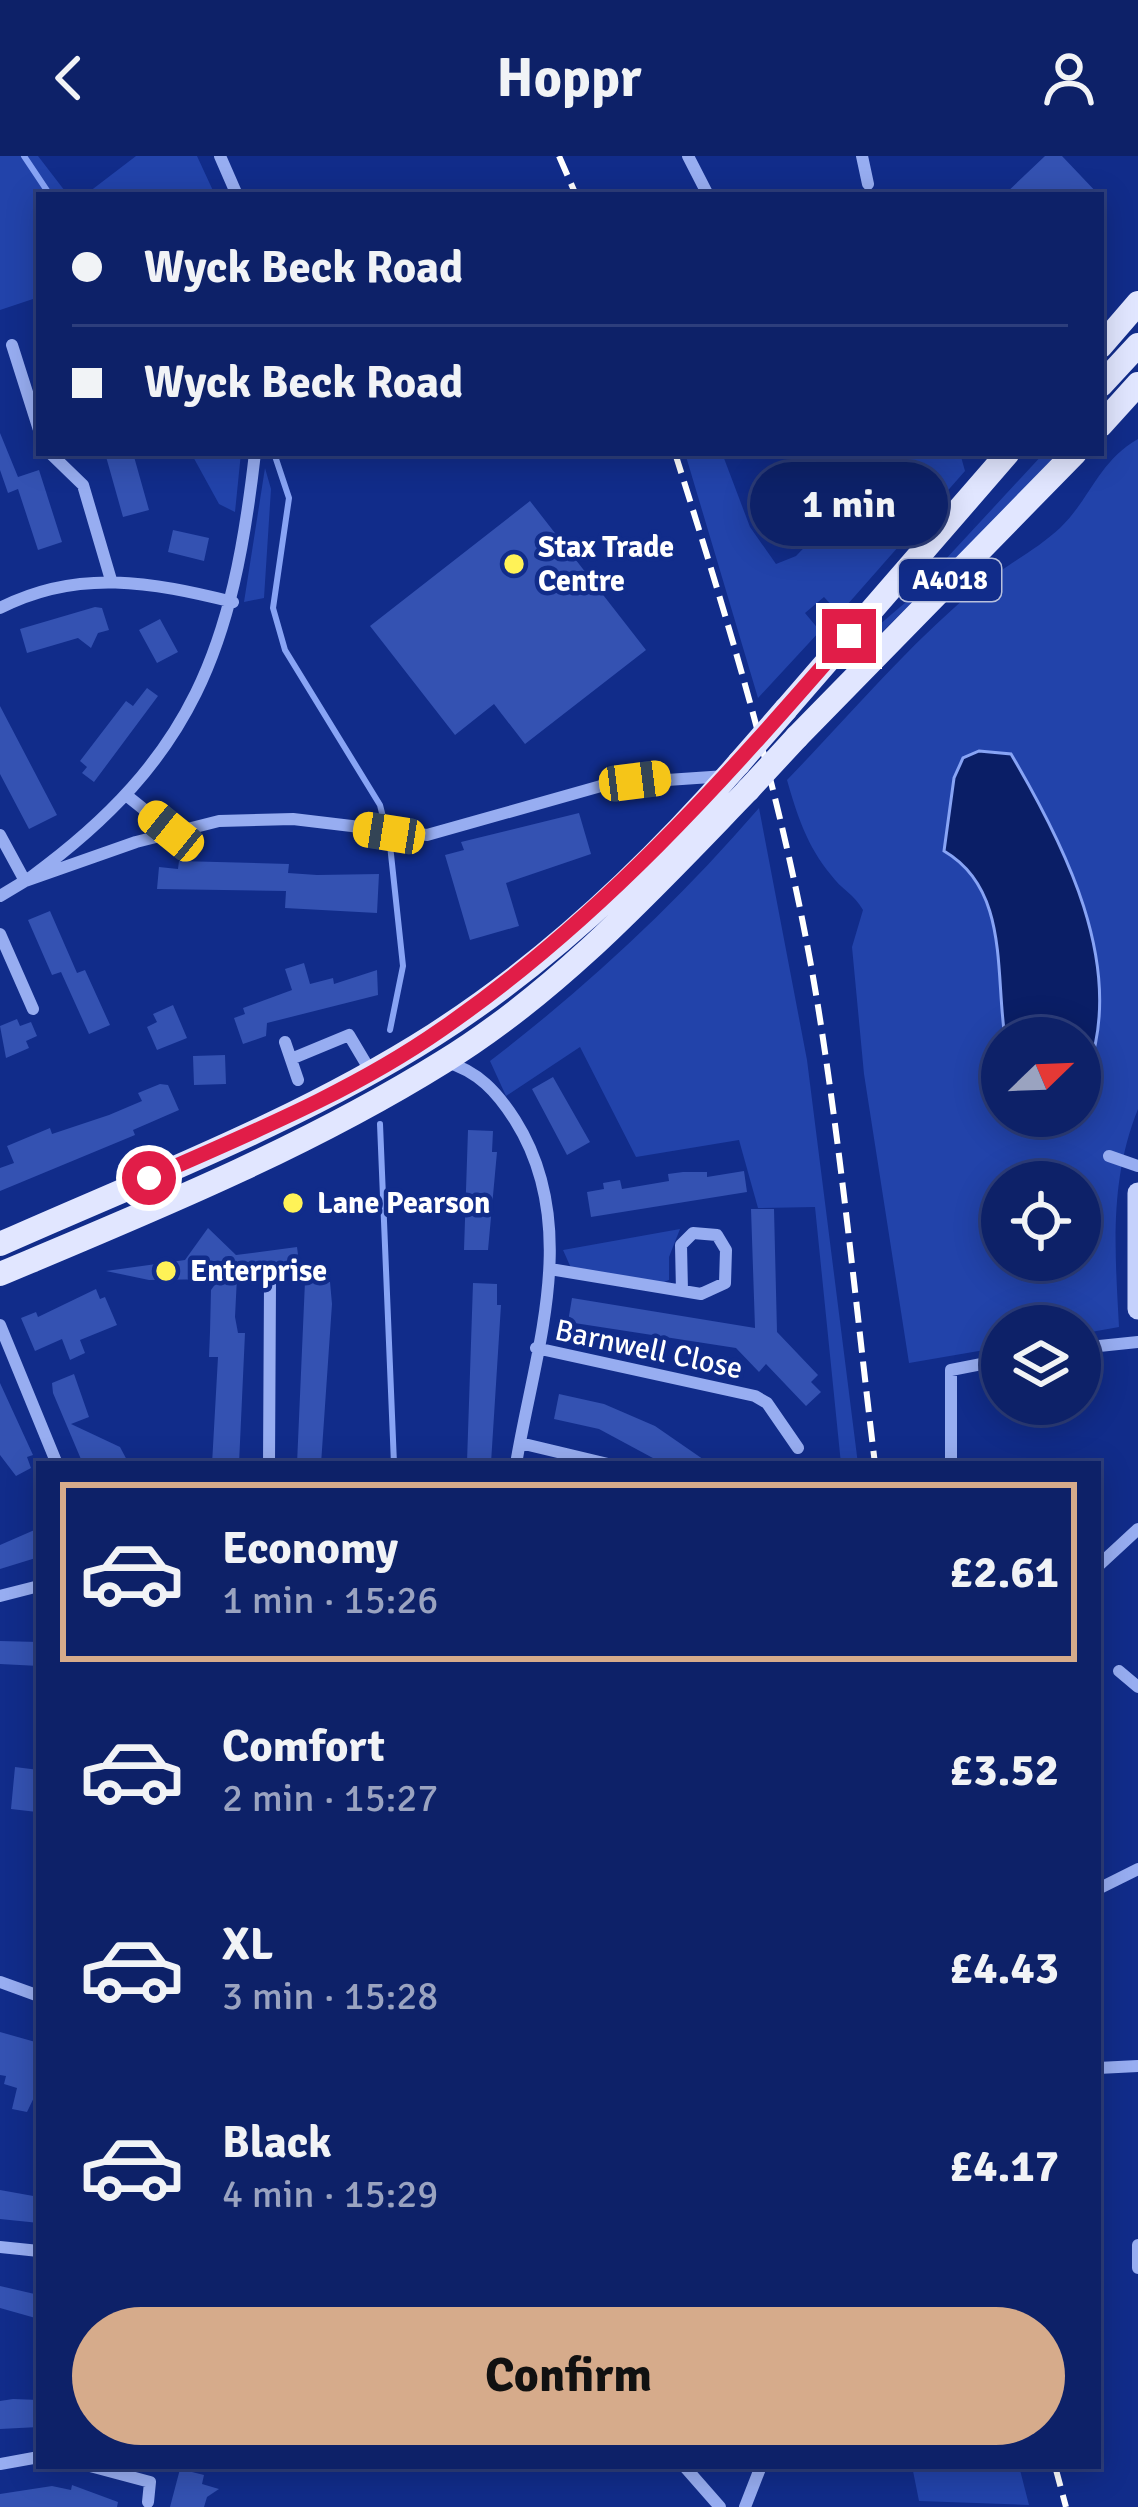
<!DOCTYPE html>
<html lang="en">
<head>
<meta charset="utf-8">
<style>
	:root { --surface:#0d2168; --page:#16296e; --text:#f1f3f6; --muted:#9aa3c0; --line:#2d3e7c; --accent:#d6ab8b }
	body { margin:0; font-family:Signika,sans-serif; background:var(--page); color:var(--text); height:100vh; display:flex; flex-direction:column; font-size:45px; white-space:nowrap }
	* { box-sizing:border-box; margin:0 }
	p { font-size:39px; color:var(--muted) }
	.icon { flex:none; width:66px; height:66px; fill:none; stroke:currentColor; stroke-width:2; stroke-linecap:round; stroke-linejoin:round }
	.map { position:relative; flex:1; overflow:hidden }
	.side { position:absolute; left:36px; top:1305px; width:1065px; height:1008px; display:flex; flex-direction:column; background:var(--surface); border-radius:0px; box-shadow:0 6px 30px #0003,0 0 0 3px var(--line) }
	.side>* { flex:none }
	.top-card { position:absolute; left:36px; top:36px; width:1068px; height:264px; border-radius:0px; box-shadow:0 6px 30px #0003,0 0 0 3px var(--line); display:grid; align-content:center; height:264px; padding:0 36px; background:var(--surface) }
	.needle { width:78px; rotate:67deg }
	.controls { position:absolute; left:981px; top:861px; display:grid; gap:24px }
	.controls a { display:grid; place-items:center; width:120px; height:120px; border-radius:50%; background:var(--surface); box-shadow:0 6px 30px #0003,0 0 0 3px var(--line); font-size:60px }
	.end { position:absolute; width:54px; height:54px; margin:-27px; border:15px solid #e11d48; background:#fff; box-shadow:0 0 0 6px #fff }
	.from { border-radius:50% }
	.bubble { position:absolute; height:84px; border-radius:42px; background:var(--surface); box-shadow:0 6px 30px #0003,0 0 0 3px var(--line); font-size:39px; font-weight:700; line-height:84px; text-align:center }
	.car { position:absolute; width:36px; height:72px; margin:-36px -18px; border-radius:15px; box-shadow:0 0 9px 3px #0007; background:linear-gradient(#f5c518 24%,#345 0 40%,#f5c518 0 76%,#345 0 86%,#f5c518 0) }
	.top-card b { display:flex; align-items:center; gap:42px; height:114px; font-size:45px }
	.top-card b+b { border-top:3px solid var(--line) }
	.top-card i { width:30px; height:30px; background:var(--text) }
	ul { padding:21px 0 0; list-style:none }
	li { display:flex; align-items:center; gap:36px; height:180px; margin:0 24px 18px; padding:0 12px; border:6px solid transparent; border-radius:0px }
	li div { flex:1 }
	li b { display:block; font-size:45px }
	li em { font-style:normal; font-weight:700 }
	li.on { border-color:var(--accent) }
	li>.icon { width:108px; height:108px; stroke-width:1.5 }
	.primary-button { display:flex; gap:24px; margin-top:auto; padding:24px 36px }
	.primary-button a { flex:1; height:138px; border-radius:72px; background:var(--accent); color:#111; font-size:48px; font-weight:700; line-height:138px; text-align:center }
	header { display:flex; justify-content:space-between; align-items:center; height:156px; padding:0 36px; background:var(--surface); font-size:54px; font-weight:700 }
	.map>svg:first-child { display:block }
	.green { fill:#2243aa; fill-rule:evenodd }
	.water { fill:#0a1e66; stroke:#88a4f5; stroke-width:3 }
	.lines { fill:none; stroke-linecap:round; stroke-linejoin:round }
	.stream { stroke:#88a4f5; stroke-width:6 }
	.building { fill:#3452b2 }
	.street { stroke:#97adf1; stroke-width:12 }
	.secondary { stroke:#c5d1fc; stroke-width:21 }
	.primary { stroke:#e1e6ff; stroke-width:24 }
	.rail { stroke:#fff; stroke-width:6; stroke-dasharray:21 9; stroke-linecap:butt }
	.primary-bridge { stroke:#e1e6ff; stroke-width:24 }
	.route { stroke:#e11d48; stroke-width:15 }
	.poi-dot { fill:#fff257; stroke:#112c8a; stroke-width:4.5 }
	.labels { text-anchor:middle; stroke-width:9; stroke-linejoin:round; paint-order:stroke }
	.shield { fill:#112c8a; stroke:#b8c0dc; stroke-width:3 }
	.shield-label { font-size:27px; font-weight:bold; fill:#fff }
	.poi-label { font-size:30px; font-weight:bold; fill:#fff; stroke:#112c8a; text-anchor:start }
	.street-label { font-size:30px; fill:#fff; stroke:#112c8a }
</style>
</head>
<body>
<header><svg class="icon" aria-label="back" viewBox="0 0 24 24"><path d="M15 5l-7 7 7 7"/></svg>Hoppr<svg class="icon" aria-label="person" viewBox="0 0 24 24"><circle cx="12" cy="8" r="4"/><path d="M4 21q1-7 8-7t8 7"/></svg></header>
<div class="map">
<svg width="1138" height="2351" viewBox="0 0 1138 2351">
	<rect width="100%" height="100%" fill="#112c8a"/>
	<path class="green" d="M0,0h38l30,39h-29v102l-39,13z
		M136,0h61l18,39h-130z
		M1138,283v670c-29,72 -23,142 -19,218l-39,7v-8h-78v21l-93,16 -45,-289 -12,-127 11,-37c-9,-16 -22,-21 -32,-35 -24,-29 -34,-60 -44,-95 60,-62 118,-131 183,-186 28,-25 63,-41 90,-66 31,-30 38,-66 78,-89zM1002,882h78v78h-78zM1002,1026h78v78h-78z
		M191,297h50l-6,59 -16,-8z
		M685,297h37l28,74 26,37 20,-8 55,-57 -30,-9 -16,-37h61l17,10 18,-10h59l5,18 -118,134 -10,6 -13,-14 -19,16 15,18 -62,67z
		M1044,297h18l-197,196 -7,-6 48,-41z
		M265,312l6,21 -7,109 -20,4z
		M759,652l48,252 51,404h-17l-26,-257 -57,1 -19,-68 -103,17 -56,-110 -74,49 -16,-35c99,-76 187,-158 269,-253z
		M680,1073l-11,28v23l-10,4 -88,-16 -8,-18z
		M912,2310h107l10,39 -110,-4z"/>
	<path class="water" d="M979,595l32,3c53,90 115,211 77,316l-8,-1v-31h-75c-10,-66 4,-149 -61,-187l10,-73 9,-20z"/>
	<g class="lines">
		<path class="stream" d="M24,0l26,39
			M260,297l15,3 14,42 -16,110 12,42 95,155 4,16
			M390,689l13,121 -13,64
			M380,968l14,340"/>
	</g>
	<path class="building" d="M1045,0h17l37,39h-95z
		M0,277l18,44 21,-7 23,72 -24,8 -20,-61 -10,4 -8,-23z
		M105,297h28l16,57 -26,7z
		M530,345l116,149 -121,94 -31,-40 -39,31 -85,-109z
		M173,374l36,8 -5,23 -36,-9z
		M95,451l7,1 7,22 -11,3 -7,15 -13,-10 -51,15 -7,-24z
		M160,463l18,33 -21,11 -18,-33z
		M147,532l11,8 -64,86 -12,-9 5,-6 -7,-6 46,-60 7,5z
		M0,550l57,109 -28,14 -29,-55z
		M579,657l12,41 -85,29 13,43 -49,14 -25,-85 19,-5 -3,-8z
		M179,705l110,3 -1,9 29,2 62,-1 -2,39 -92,-5 1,-17 -129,-2 2,-22 19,2z
		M50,755l27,62 8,-3 25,55 -21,9 -28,-62 -9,3 -24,-55z
		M304,807l6,21 23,-6 1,6 43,-14 1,25 -111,28 -1,13 -23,8 -9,-26 11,-4 -2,-6 49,-18 -7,-21z
		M173,849l14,33 -30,12 -10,-23 10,-5 -4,-8z
		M17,863l3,7 11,-4 6,14 -11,5 3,7 -23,10 -6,-32z
		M225,899l1,29 -32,1 -1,-29z
		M553,921l37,65 -23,13 -35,-66z
		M160,928l8,1 11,25 -46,20 2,5 -135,56v-23l14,-5 -7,-17 43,-18 2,6 57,-19 33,-14 -4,-8z
		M468,974l25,1 -1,21h5l-9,98h-24z
		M744,1015l3,21 -156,25 -4,-25 17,-3 -1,-6 17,-3 2,9 47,-8 -1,-7 15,-2h24v5z
		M751,1053h23l3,123 41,43 -7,7 10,10 -15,14 -40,-42 -7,8 -23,-24 -168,-26 4,-24 183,30z
		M208,1072l28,27 61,-8 3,23 -63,7 -2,40 3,16h7l-6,131h-27l6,-107h-9l1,-25 1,-42 8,-11 -70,1 -43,-9 79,-11z
		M305,1125l25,1 2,22 -11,160h-24z
		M473,1127l24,1v21h4l-10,158 -24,-1z
		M96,1133l4,10 5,-2 12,28 -37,15 5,13 -15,7 -8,-21 -27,12 -14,-33 15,-6 2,5z
		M74,1218l15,43 -18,7 49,23 9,17h-46l-30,-71 -1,-10z
		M0,1227l33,72 -6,2 4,11 -15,8 -16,-21z
		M559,1238l45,10 51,22 55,38h-46l-65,-35 -45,-10z
		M39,1372v29l-39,12v-24z
		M0,1485l39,1v24l-39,-2z
		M15,1611l24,3 -2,42 -26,-3z
		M0,1876l39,11v44l-12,25 -15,-3 5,-21 -13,-4 2,-8 -6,-1z
		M0,2034l39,7v26l-39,-4z
		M0,2130l39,9v24l-39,-11z
		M13,2243l26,1v27l-39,2v-28z
		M180,2313l24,6 -2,9 17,5 -12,8 -3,10h-34z
		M72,2329l46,17 -1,5h-117v-13l52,-8 19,4z"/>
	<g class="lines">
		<path class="street" d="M220,0l17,39
			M688,0l20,39
			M862,0l6,28
			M12,189l27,85
			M50,297l33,32 28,95
			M0,452c78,-40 152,-26 233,-6
			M126,639l45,36
			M0,679l25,46
			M31,721c163,-119 202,-230 224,-424
			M0,740l25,-15 111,-39 83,-21 74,-2 134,16 181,-51 118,-8
			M0,778l33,75
			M285,886l13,38
			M291,903l58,-24 22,37
			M446,906c32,9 51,30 69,58 67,106 20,230 1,344
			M1109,1000l29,10
			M550,1113l151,25 24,-11 1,-33 -9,-15 -24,-2 -12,12 1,46
			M0,1169l57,139
			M536,1192l219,48 12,7 31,45
			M1080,1192l58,-6
			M520,1287l88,21
			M269,1308l1,-181
			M951,1308v-94l51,-10
			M1098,1410l40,-37
			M0,1440l39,-10
			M1119,1515l19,16
			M1098,1733l40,-20
			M0,1826l39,14
			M1098,1912l40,-2
			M1138,2089v23
			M0,2091l39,4
			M0,2308l39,-7
			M90,2310l60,16 -2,20
			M684,2310l36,41
			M745,2351l16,-41"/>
		<path class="secondary" d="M1138,1037v116"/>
		<path class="primary" d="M1101,190l37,-43
			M1101,229l37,-40
			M1101,269l37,-41
			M786,553l222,-256
			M797,581l278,-284
			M0,1088c146,-65 299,-123 434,-209 114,-73 216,-170 305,-272
			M0,1118c150,-63 305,-126 443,-212 117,-72 211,-175 305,-272"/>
		<path class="rail" d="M559,0l17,39
			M675,297c59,186 115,373 145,566 23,148 37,297 55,445
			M1055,2310l11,41"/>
		<path class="primary-bridge" d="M739,607l47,-54
			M748,634l49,-53"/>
	</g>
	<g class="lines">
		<path class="route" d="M149,1022c99,-44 203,-86 293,-149 158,-109 282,-249 407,-393"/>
	</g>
	<g class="poi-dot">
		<circle cx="514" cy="408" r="12"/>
		<circle cx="293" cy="1047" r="12"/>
		<circle cx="166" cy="1115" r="12"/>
	</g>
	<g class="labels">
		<rect class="shield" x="899" y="403" width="102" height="42" rx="9"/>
		<g class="shield-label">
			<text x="950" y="433">A4018</text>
		</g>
		<g class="poi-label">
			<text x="538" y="401">Stax Trade<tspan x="538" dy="34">Centre</tspan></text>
			<text x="317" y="1057">Lane Pearson</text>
			<text x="190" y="1125">Enterprise</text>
		</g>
		<g class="street-label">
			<text transform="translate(649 1193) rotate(12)" y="10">Barnwell Close</text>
		</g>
	</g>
</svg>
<div class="controls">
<a><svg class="needle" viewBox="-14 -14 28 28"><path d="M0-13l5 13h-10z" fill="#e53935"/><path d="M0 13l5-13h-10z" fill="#9aa3c0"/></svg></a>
<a><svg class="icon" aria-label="locate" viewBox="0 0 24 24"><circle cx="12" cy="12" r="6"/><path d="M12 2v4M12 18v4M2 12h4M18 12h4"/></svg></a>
<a><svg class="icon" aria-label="layers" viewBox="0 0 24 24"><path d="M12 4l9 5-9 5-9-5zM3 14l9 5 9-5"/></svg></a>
</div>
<i class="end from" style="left:149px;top:1022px"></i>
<i class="end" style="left:849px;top:480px"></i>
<div class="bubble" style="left:750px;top:306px;width:198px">1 min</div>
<i class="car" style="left:635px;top:625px;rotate:83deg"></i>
<i class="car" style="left:171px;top:675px;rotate:309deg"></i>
<i class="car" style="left:389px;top:677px;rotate:279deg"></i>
<div class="top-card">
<b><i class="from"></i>Wyck Beck Road</b>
<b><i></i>Wyck Beck Road</b>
</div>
<section class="side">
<ul>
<li class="on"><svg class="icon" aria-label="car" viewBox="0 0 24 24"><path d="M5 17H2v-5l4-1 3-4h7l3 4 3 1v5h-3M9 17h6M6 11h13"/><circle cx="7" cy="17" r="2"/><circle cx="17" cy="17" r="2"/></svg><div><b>Economy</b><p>1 min · 15:26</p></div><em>£2.61</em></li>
<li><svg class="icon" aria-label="car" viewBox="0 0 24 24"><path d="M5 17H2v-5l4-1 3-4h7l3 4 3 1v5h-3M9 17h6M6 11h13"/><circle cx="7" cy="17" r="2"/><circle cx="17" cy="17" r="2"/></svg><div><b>Comfort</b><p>2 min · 15:27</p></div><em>£3.52</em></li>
<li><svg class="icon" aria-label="car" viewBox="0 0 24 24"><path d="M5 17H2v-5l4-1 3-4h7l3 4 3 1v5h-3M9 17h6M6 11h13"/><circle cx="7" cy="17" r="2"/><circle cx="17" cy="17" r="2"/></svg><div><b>XL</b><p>3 min · 15:28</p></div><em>£4.43</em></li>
<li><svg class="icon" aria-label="car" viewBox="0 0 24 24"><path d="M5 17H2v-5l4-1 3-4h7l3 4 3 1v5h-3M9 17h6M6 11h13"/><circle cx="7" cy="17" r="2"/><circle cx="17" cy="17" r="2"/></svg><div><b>Black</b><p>4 min · 15:29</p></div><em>£4.17</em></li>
</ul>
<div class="primary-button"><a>Confirm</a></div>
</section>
</div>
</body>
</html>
